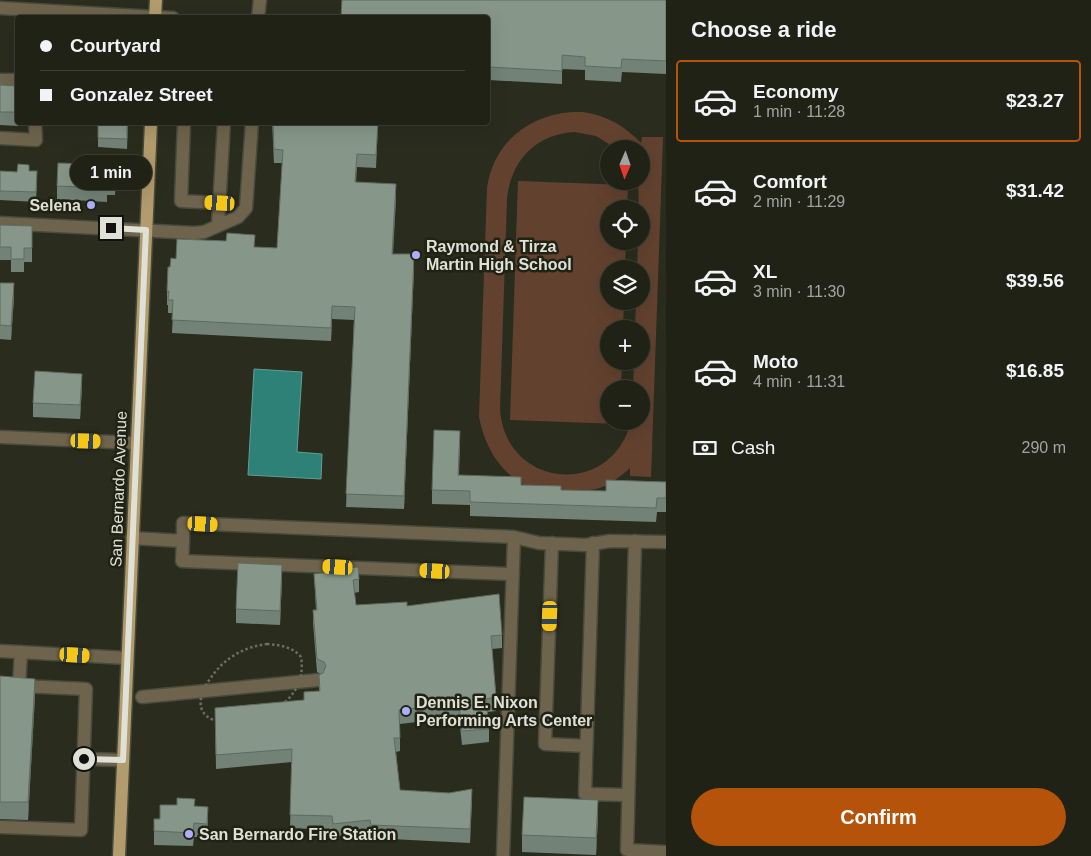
<!DOCTYPE html>
<html lang="en">
<head>
<meta charset="utf-8">
<style>
	:root { --surface:#202216; --page:#2d2f23; --text:#f1f3f6; --muted:#a2a4a1; --line:#3d3f35; --accent:#b45309 }
	body { margin:0; font-family:Arial,sans-serif; background:var(--page); color:var(--text); height:100vh; display:flex; flex-direction:column; font-size:19px; white-space:nowrap }
	* { box-sizing:border-box; margin:0 }
	p { font-size:16px; color:var(--muted) }
	.icon { flex:none; width:28px; height:28px; fill:none; stroke:currentColor; stroke-width:2; stroke-linecap:round; stroke-linejoin:round }
	.map { position:relative; flex:1; overflow:hidden }
	.details { display:flex; flex-direction:column; background:var(--surface); width:425px }
	.details>* { flex:none }
	.hud { position:absolute; left:15px; top:15px; width:475px; height:110px; border-radius:5px; box-shadow:0 5px 20px #0002,0 0 0 1px var(--line); display:grid; align-content:center; height:110px; padding:0 25px; background:var(--surface) }
	.needle { width:32px; rotate:182deg }
	.fabs { position:absolute; left:600px; top:140px; display:grid; gap:10px }
	.fabs a { display:grid; place-items:center; width:50px; height:50px; border-radius:50%; background:var(--surface); box-shadow:0 5px 20px #0002,0 0 0 1px var(--line); font-size:25px }
	.end { position:absolute; width:22px; height:22px; margin:-11px; border:6px solid #dfe1d7; background:#111; box-shadow:0 0 0 2px #111 }
	.from { border-radius:50% }
	.bubble { position:absolute; height:35px; border-radius:18px; background:var(--surface); box-shadow:0 5px 20px #0002,0 0 0 1px var(--line); font-size:16px; font-weight:800; line-height:35px; text-align:center }
	.car { position:absolute; width:15px; height:30px; margin:-15px -8px; border-radius:6px; box-shadow:0 0 4px 1px #0007; background:linear-gradient(#f5c518 24%,#345 0 40%,#f5c518 0 76%,#345 0 86%,#f5c518 0) }
	.hud b { display:flex; align-items:center; gap:18px; height:48px; font-size:19px }
	.hud b+b { border-top:1px solid var(--line) }
	.hud i { width:12px; height:12px; background:var(--text) }
	ul { padding:0; list-style:none }
	li { display:flex; align-items:center; gap:15px; height:82px; margin:0 10px 8px; padding:0 15px; border:2px solid transparent; border-radius:5px }
	li div { flex:1 }
	li b { display:block; font-size:19px }
	li em { font-style:normal; font-weight:800 }
	li.selected { border-color:var(--accent) }
	li>.icon { width:45px; height:45px; stroke-width:1.5 }
	h2 { padding:0 25px; font-size:22px; line-height:60px }
	.pay { display:flex; align-items:center; gap:12px; height:55px; padding:0 25px; font-size:19px }
	.pay p { margin-inline-start:auto }
	.primary-button { display:flex; gap:10px; margin-top:auto; padding:10px 25px }
	.primary-button a { flex:1; height:58px; border-radius:30px; background:var(--accent); color:#fff; font-size:20px; font-weight:800; line-height:58px; text-align:center }
	main { display:flex; flex:1; min-height:0 }
	.map>svg:first-child { display:block }
	.green { fill:#62422f; fill-rule:evenodd }
	.water { fill:#2d8177; stroke:#629e94 }
	.lines { fill:none; stroke-linecap:round; stroke-linejoin:round }
	.minor-casing { stroke:#474a3c; stroke-width:15 }
	.major-casing { stroke:#474a3c; stroke-width:15 }
	.path { stroke:#6b6e61; stroke-width:2.5; stroke-dasharray:2.5 2.5; stroke-linecap:butt }
	.minor { stroke:#6e644d; stroke-width:12 }
	.major { stroke:#b29b6c; stroke-width:12 }
	.wall { fill:#738276 }
	.shaded-wall { fill:#5e6a60 }
	.building { fill:#869789; stroke:#5e6a60 }
	.route { stroke:#dfe1d7; stroke-width:6 }
	.poi-dot { fill:#adaffb; stroke:#202314; stroke-width:2 }
	.labels { text-anchor:middle; stroke-width:5; stroke-linejoin:round; paint-order:stroke }
	.poi-label { font-size:16px; font-weight:bold; fill:#dfe1d7; stroke:#202314; text-anchor:start }
	.street-label { font-size:16px; fill:#dfe1d7; stroke:#202314 }
</style>
</head>
<body>
<main>
<div class="map">
<svg width="666" height="856" viewBox="0 0 666 856">
	<rect width="100%" height="100%" fill="#2a2d1e"/>
	<path class="green" d="M583,112c23,3 42,14 58,31l1,-6h21l-12,340 -21,-1v-8c-25,22 -34,24 -67,22 -9,0 -22,2 -30,-1 -31,-12 -48,-41 -54,-72l8,-229c7,-49 48,-78 96,-76zM575,132l21,4 21,13h24v32h-3l1,28h2v32h-3l-1,28h4v32h-5l-1,28h6v32h-7l-1,28h8v32h-10c-19,78 -126,68 -131,-12l7,-210c4,-39 29,-65 68,-67z
		M518,181l110,4 -1,24h-18v32h17l-1,28h-16v32h15l-1,28h-14v32h13l-1,28h-12v32h11v3l-110,-4z"/>
	<path class="water" d="M254,369l48,3 -5,80 25,2 -1,25 -73,-4z"/>
	<g class="lines">
		<defs>
			<path id="minor" d="M0,8l173,10
				M258,18l2,-18
				M0,80h18
				M184,122l-3,79 39,2
				M0,138l36,2 -1,-18
				M0,223l194,10 10,-1 34,-15 8,-9 6,-86
				M218,225l6,-103
				M0,437l136,6
				M514,537l25,6 47,2 24,-4 56,1
				M132,538l51,3v-18l331,14 -11,319
				M183,541l-1,20 331,13
				M635,541l-8,309 39,2
				M552,543l-7,201 41,2
				M593,543l-8,251 43,1
				M0,651l127,7
				M0,685l86,4 -5,141 -81,-3
				M19,686l2,-34
				M142,697l176,-17
				M84,759l39,1"/>
			<path id="major" d="M155,18l1,-18
				M119,856l32,-734"/>
		</defs>
		<use href="#minor" class="minor-casing"/>
		<use href="#major" class="major-casing"/>
		<path class="path" d="M267,644c13,1 26,3 34,13 13,75 -139,91 -91,22 13,-20 33,-32 57,-35z"/>
		<use href="#minor" class="minor"/>
		<use href="#major" class="major"/>
	</g>
	<path class="wall" d="M666,0v74l-44,-2 -1,10 -36,-2v-10l-23,-1v15l-74,-4v-62z
		M0,85l18,1v40l-18,-1z
		M98,122h30l-1,27 -29,-2z
		M272,122h156v4l-50,-3 -2,45 -19,-1 -1,15 40,16 -3,56 21,14 -10,241 -58,-2 8,-187 -22,-1 -1,22 -159,-8 1,-20h-5v-8h-1v-14l3,-24 6,-8 79,-12 22,1 5,-85h-8z
		M0,171l17,1 12,-1 8,9 -1,22 -36,-2z
		M116,179l-1,16h-8v7l-50,-3v-13z
		M0,225l32,1v36h-8v10h-13v-12h-11z
		M0,283l14,14 -3,43 -11,-1z
		M82,387l-2,32 -47,-2v-14z
		M460,444l-1,31 62,10 40,5 45,1 60,-9v30h-9l-1,10 -186,-6v-11l-38,-1v-14z
		M314,574l45,5v13l-5,1 2,12 51,1 95,29v13l-10,1 4,48v14l-9,1 2,17v13l-27,3 -3,-28 -59,7v27l-4,1 4,38 72,12 -2,41 -99,-5 -1,-4 -37,3 -1,-7 -42,-2 2,-66 -76,7 -1,-61 89,-8v-8l15,-1v-16l2,-1 -4,-2 -4,-49v-13h3z
		M282,578l-2,47 -44,-2v-14z
		M0,676l35,20 -7,124 -28,-1z
		M195,806l13,14 -1,17h-13l-1,9 -39,-1v-26h6z
		M598,817l-2,38 -74,-3v-17z"/>
	<path class="shaded-wall" d="M396,184v14l-4,69v-13z
		M414,254v14l-10,241v-13z
		M14,283v14l-3,43v-14z
		M332,306v13l-1,22v-13z
		M82,374v13l-2,32v-14z
		M282,565v13l-2,47v-14z
		M35,679v17l-7,124v-18z
		M598,800v17l-2,38v-17z"/>
	<path class="building" d="M342,0h324v61l-44,-2 -1,9 -36,-2v-9l-23,-2v16l-74,-4v-49h-147z
		M0,85l18,1v26h-18z
		M98,122h29v17l-29,-1z
		M273,122h105l-2,33 -19,-1 -2,28 41,2 -4,70h22l-10,242 -58,-2 9,-187 -23,-1 -1,22 -159,-8 1,-20h-5l1,-9h-2l1,-24h2l1,-9 5,1 1,-20 49,2 1,-8 28,2 -1,12 23,1 6,-98 -9,-1z
		M58,163l58,2 -1,17h-8v6l-50,-2z
		M18,164l11,1v6h8l-1,21 -36,-1v-20l17,1z
		M0,225l32,1v22h-8v11h-13v-12h-11z
		M0,283h14l-3,43 -11,-1z
		M35,371l47,3 -2,31 -47,-2z
		M434,430l26,1 -2,44 63,2v8l40,1v4l45,1v-11l60,2v16h-9l-1,10 -186,-6v-11l-38,-1z
		M238,563l44,2 -2,46 -44,-2z
		M358,567l1,12 -6,1 3,25 51,-3v4l92,-12 3,41 -11,1 5,61 -10,2 3,30 -27,2 -3,-27 -60,6 1,28h-6l6,52 49,3 23,-4 -2,40 -99,-4 -1,-5 -37,4 -1,-8 -42,-1 2,-66 -76,6 -1,-47 89,-8v-8l16,-1 -1,-16 4,-2 3,-7 -2,-4 -7,-3 -4,-49h4l-3,-36 16,-2v-3z
		M0,676l35,3 -7,123h-28z
		M524,797l74,3 -2,38 -74,-3z
		M177,798l18,1 -1,7 14,1 -1,17 -13,-1 -1,10 -39,-2v-12h6v-14h17z"/>
	<g class="lines">
		<path class="route" d="M84,759l39,1 23,-530 -35,-2"/>
	</g>
	<g class="poi-dot">
		<circle cx="91" cy="205" r="5"/>
		<circle cx="416" cy="255" r="5"/>
		<circle cx="406" cy="711" r="5"/>
		<circle cx="189" cy="834" r="5"/>
	</g>
	<g class="labels">
		<g class="poi-label">
			<text x="81" y="211" text-anchor="end">Selena</text>
			<text x="426" y="252">Raymond &amp; Tirza<tspan x="426" dy="18">Martin High School</tspan></text>
			<text x="416" y="708">Dennis E. Nixon<tspan x="416" dy="18">Performing Arts Center</tspan></text>
			<text x="199" y="840">San Bernardo Fire Station</text>
		</g>
		<g class="street-label">
			<text transform="translate(118 489) rotate(-88)" y="6">San Bernardo Avenue</text>
		</g>
	</g>
</svg>
<div class="fabs">
<a><svg class="needle" viewBox="-14 -14 28 28"><path d="M0-13l5 13h-10z" fill="#e53935"/><path d="M0 13l5-13h-10z" fill="#a2a4a1"/></svg></a>
<a><svg class="icon" aria-label="locate" viewBox="0 0 24 24"><circle cx="12" cy="12" r="6"/><path d="M12 2v4M12 18v4M2 12h4M18 12h4"/></svg></a>
<a><svg class="icon" aria-label="layers" viewBox="0 0 24 24"><path d="M12 4l9 5-9 5-9-5zM3 14l9 5 9-5"/></svg></a>
<a>+</a>
<a>−</a>
</div>
<i class="end from" style="left:84px;top:759px"></i>
<i class="end" style="left:111px;top:228px"></i>
<div class="bubble" style="left:70px;top:155px;width:82px">1 min</div>
<i class="car" style="left:220px;top:203px;rotate:273deg"></i>
<i class="car" style="left:86px;top:441px;rotate:92deg"></i>
<i class="car" style="left:203px;top:524px;rotate:93deg"></i>
<i class="car" style="left:338px;top:567px;rotate:273deg"></i>
<i class="car" style="left:435px;top:571px;rotate:273deg"></i>
<i class="car" style="left:550px;top:616px;rotate:182deg"></i>
<i class="car" style="left:75px;top:655px;rotate:93deg"></i>
<div class="hud">
<b><i class="from"></i>Courtyard</b>
<b><i></i>Gonzalez Street</b>
</div>
</div>
<section class="details">
<h2>Choose a ride</h2>
<ul>
<li class="selected"><svg class="icon" aria-label="car" viewBox="0 0 24 24"><path d="M5 17H2v-5l4-1 3-4h7l3 4 3 1v5h-3M9 17h6M6 11h13"/><circle cx="7" cy="17" r="2"/><circle cx="17" cy="17" r="2"/></svg><div><b>Economy</b><p>1 min · 11:28</p></div><em>$23.27</em></li>
<li><svg class="icon" aria-label="car" viewBox="0 0 24 24"><path d="M5 17H2v-5l4-1 3-4h7l3 4 3 1v5h-3M9 17h6M6 11h13"/><circle cx="7" cy="17" r="2"/><circle cx="17" cy="17" r="2"/></svg><div><b>Comfort</b><p>2 min · 11:29</p></div><em>$31.42</em></li>
<li><svg class="icon" aria-label="car" viewBox="0 0 24 24"><path d="M5 17H2v-5l4-1 3-4h7l3 4 3 1v5h-3M9 17h6M6 11h13"/><circle cx="7" cy="17" r="2"/><circle cx="17" cy="17" r="2"/></svg><div><b>XL</b><p>3 min · 11:30</p></div><em>$39.56</em></li>
<li><svg class="icon" aria-label="car" viewBox="0 0 24 24"><path d="M5 17H2v-5l4-1 3-4h7l3 4 3 1v5h-3M9 17h6M6 11h13"/><circle cx="7" cy="17" r="2"/><circle cx="17" cy="17" r="2"/></svg><div><b>Moto</b><p>4 min · 11:31</p></div><em>$16.85</em></li>
</ul>
<div class="pay"><svg class="icon" aria-label="cash" viewBox="0 0 24 24"><path d="M3 7h18v10H3z"/><circle cx="12" cy="12" r="2"/></svg>Cash<p>290 m</p></div>
<div class="primary-button"><a>Confirm</a></div>
</section>
</main>
</body>
</html>
